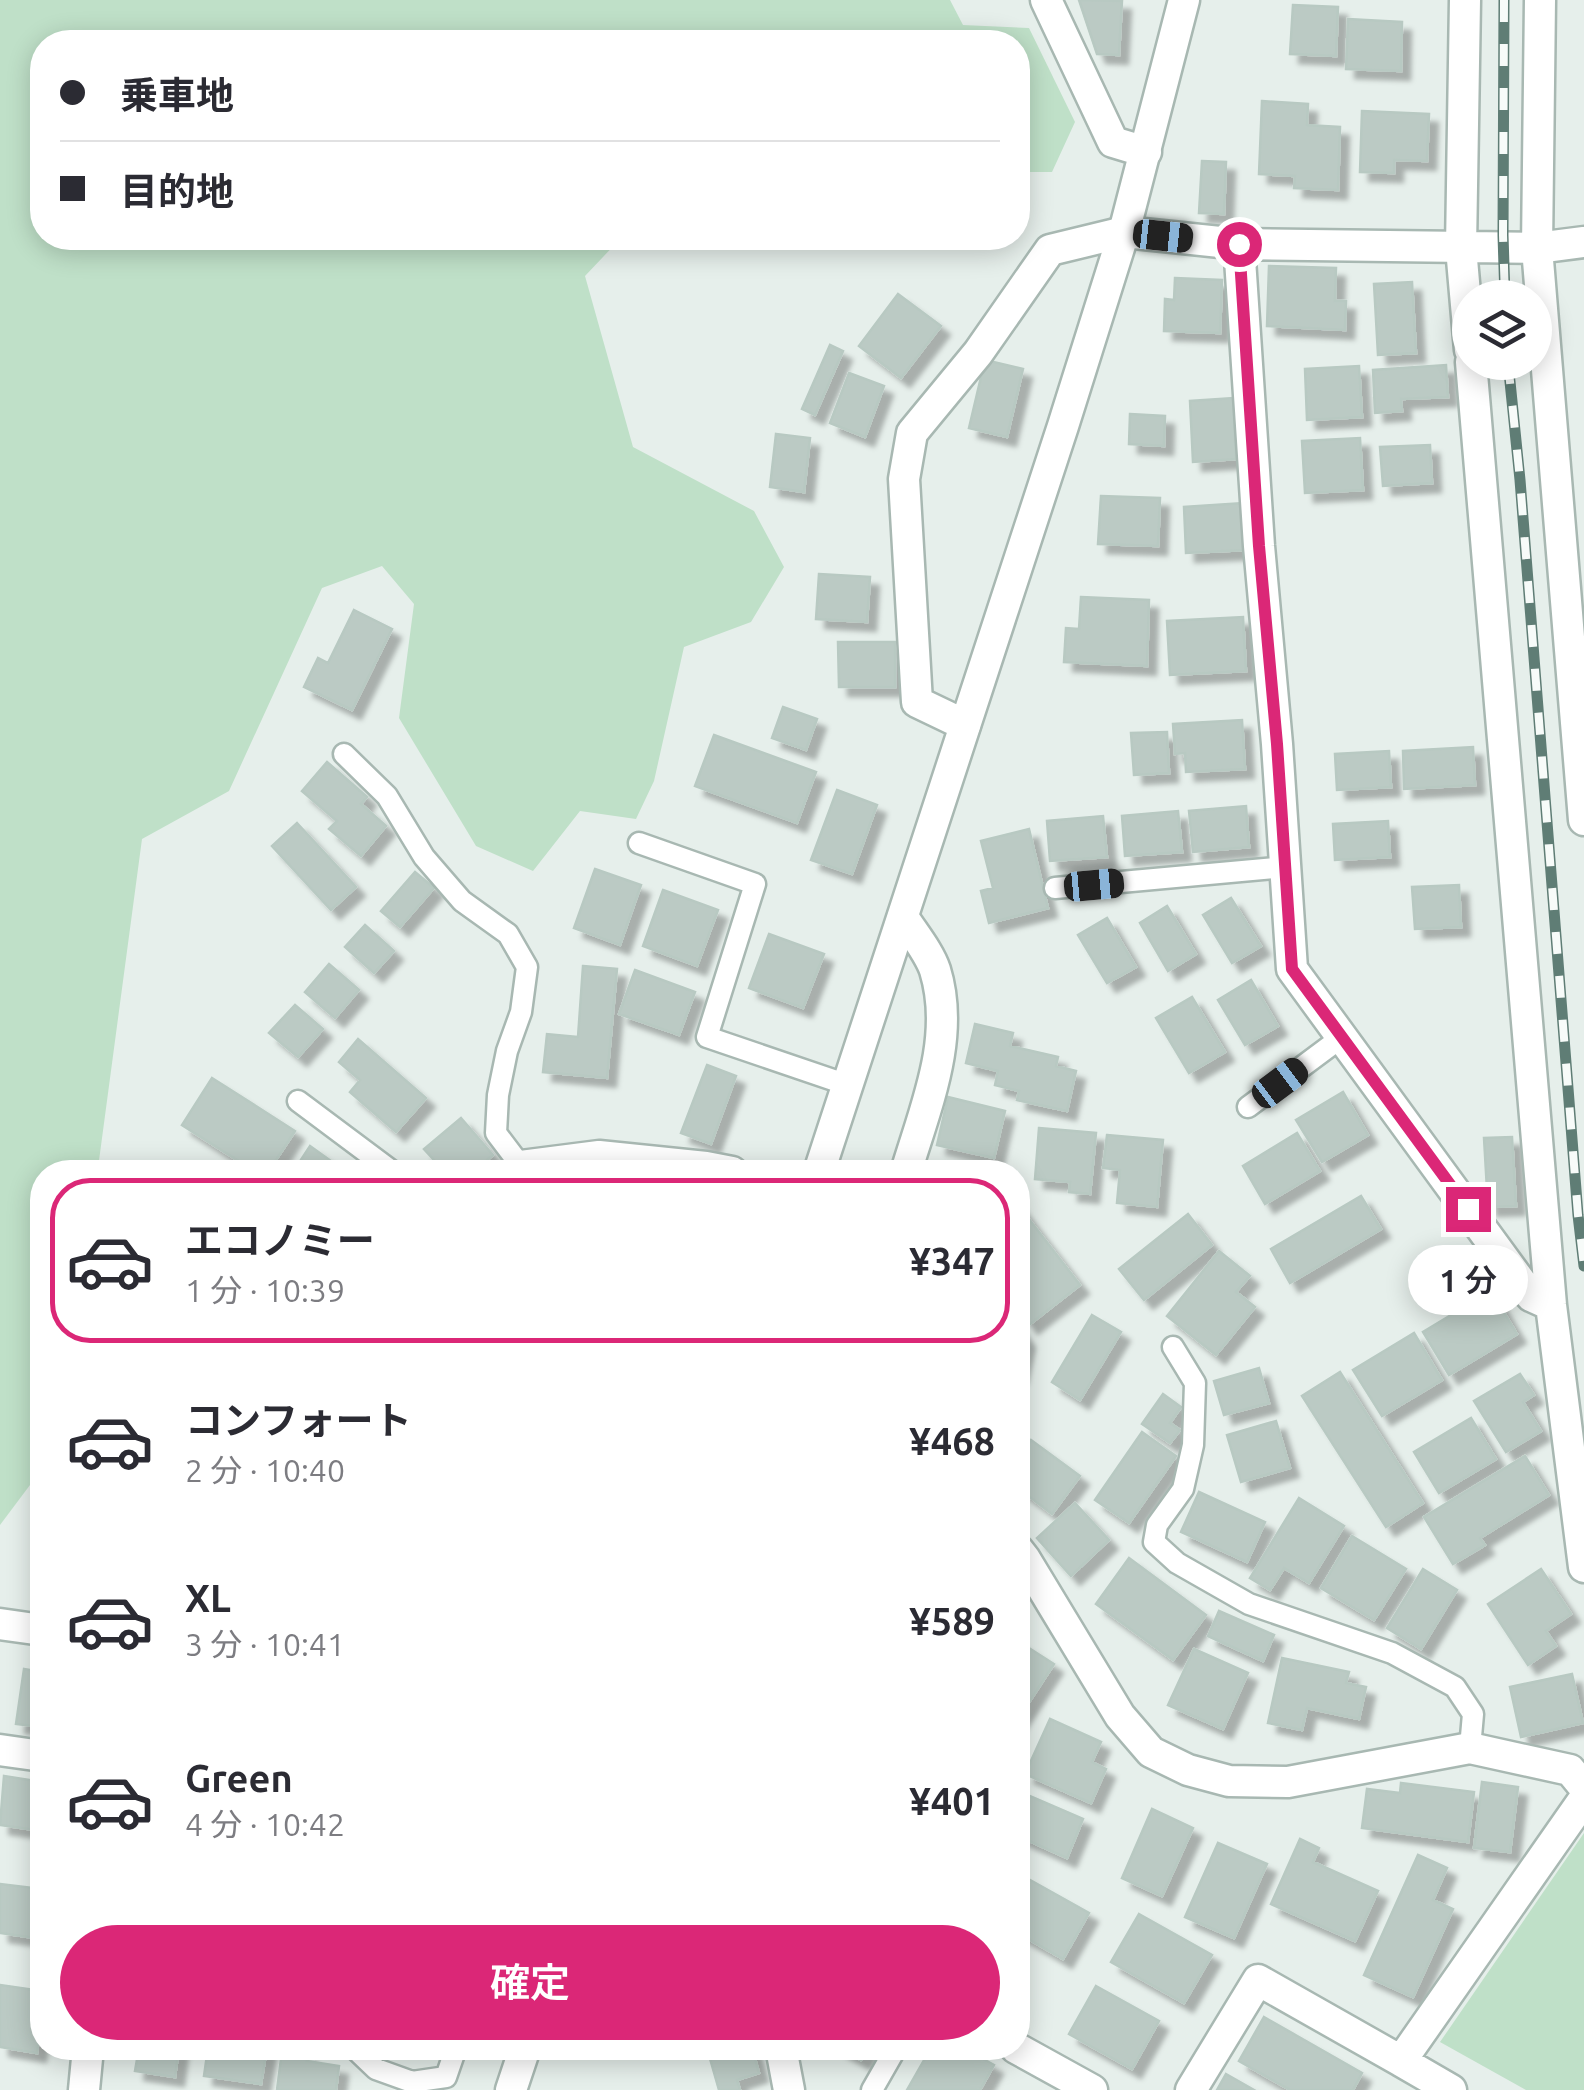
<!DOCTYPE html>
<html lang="ja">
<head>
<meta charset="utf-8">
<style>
	:root { --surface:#fff; --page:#f7f7f7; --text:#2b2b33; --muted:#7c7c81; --line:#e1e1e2; --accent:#db2777 }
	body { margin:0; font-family:Ubuntu,"Noto Sans JP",sans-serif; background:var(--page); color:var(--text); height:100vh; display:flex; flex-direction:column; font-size:38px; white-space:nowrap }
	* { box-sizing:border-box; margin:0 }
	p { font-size:32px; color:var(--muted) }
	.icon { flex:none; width:55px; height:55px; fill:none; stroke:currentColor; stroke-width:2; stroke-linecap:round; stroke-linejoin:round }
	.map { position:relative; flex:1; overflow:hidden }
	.side { position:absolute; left:30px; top:1160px; width:1000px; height:900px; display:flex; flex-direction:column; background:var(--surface); border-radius:40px; box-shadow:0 5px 25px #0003 }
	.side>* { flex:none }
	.top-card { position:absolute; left:30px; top:30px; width:1000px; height:220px; border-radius:40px; box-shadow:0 5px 25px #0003; display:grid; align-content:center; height:220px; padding:0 30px; background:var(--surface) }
	.fabs { position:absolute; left:1452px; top:280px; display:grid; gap:20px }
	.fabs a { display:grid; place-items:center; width:100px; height:100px; border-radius:50%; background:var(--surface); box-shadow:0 5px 25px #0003; font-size:50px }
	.end { position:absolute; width:45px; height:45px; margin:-22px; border:12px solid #db2777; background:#fff; box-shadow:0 0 0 5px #fff }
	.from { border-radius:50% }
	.bubble { position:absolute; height:70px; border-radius:35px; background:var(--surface); box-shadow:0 5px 25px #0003; font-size:32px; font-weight:600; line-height:70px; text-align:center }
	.car { position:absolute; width:30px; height:60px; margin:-30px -15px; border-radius:12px; box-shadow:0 0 8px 2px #0007; background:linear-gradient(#222 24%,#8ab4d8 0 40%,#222 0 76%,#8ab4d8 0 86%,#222 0) }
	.top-card b { display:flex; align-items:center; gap:35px; height:95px; font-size:38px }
	.top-card b+b { border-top:2px solid var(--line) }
	.top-card i { width:25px; height:25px; background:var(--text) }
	ul { padding:18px 0 0; list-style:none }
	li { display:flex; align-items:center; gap:30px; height:165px; margin:0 20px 15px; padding:0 10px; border:5px solid transparent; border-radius:40px }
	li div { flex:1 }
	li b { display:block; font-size:38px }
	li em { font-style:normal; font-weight:600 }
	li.selected { border-color:var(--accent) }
	li>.icon { width:90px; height:90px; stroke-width:1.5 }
	.cta { display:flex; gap:20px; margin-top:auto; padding:20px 30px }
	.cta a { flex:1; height:115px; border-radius:60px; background:var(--accent); color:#fff; font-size:40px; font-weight:600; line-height:115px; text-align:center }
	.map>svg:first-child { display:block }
	.green { fill:#bfe0c8 }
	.building { fill:#bbcac4; stroke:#b8c9c2; stroke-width:2.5; filter:url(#shadow) }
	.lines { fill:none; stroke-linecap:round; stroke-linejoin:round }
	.service-casing { stroke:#a8b8b2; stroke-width:25 }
	.minor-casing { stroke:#a8b8b2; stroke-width:35 }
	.tertiary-casing { stroke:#a8b8b2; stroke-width:35 }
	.service { stroke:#fff; stroke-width:20 }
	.minor { stroke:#fff; stroke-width:30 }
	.tertiary { stroke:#fff; stroke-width:30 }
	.rail-casing { stroke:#5f7d75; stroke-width:11 }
	.rail { stroke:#f7fbf9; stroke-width:8; stroke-dasharray:22; stroke-linecap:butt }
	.route { stroke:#db2777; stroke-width:12 }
</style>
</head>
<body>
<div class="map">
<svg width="1584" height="2090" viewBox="0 0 1584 2090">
	<defs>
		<filter id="shadow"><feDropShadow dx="9" dy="9" stdDeviation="2.5" flood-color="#0004"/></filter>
	</defs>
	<rect width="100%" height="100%" fill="#e6efeb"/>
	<path class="green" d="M0,0h950l13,25 66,3 46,94 -23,50h-34v-130h-976v196h579l-36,38 48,171 121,64 30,56 -33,55 -67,25 -30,134 -18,38 -56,-8 -47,60 -57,-25 -77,-128 15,-114 -32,-38 -60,22 -93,203 -87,48 -44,329 8,4h-64v313h-12l-30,40z
		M1584,1833v257h-58l-86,-48z"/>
	<path class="building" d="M1079,0l43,1 -3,54 -22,-1z
		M1293,5l45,2 -2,49 -46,-2z
		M1348,19l54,3 -1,49 -55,-2z
		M1262,101l46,3 -1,21 33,2 -2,63 -44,-2 1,-12 -36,-2z
		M1362,111l67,3 -2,47 -33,-1v13l-34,-1z
		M1202,161l24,1 -2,52 -25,-1z
		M1269,266l67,2 -1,33h11l-1,29 -78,-4z
		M1175,278l47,2 -2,53 -56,-2 1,-32 9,1z
		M1412,282l4,71 -38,2 -4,-71z
		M898,294l43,32 -40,52 -42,-32z
		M830,345l13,6 -28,64 -13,-6z
		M985,360l38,9 -16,68 -38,-9z
		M1446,365l2,32 -47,2 1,12 -27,2 -2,-43z
		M1359,366l3,51 -55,3 -2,-51z
		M849,373l35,13 -19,51 -35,-14z
		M1233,398l3,61 -43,3 -3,-61z
		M1130,414l35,2 -1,30 -35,-2z
		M776,434l34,4 -6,54 -34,-5z
		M1360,438l3,52 -58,3 -3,-52z
		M1430,445l2,38 -49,3 -3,-39z
		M1101,496l59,2 -2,48 -60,-2z
		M1243,503l2,47 -59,3 -2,-46z
		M819,574l51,3 -3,45 -51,-3z
		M1081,597l68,3 -2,66 -83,-4 2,-34 13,1z
		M354,610l38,19 -40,81 -48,-23 14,-29 10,5z
		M1243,617l3,54 -76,4 -3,-54z
		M838,642h57v45h-56z
		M783,707l34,12 -11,31 -34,-12z
		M1242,720l3,49 -59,3 -1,-19 -10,1 -2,-30z
		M1167,732l2,41 -35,2 -3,-42z
		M714,735l102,37 -19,51 -102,-37z
		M1473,747l2,38 -71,4 -1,-38z
		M1389,751l2,36 -54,3 -2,-36z
		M327,762l40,35 -6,7 25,22 -25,30 -32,-27 8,-8 -35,-30z
		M837,790l40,15 -25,69 -41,-14z
		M1246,806l3,41 -56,5 -4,-41z
		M1178,811l4,41 -57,4 -3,-40z
		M1103,816l4,41 -57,4 -3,-40z
		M1388,821l2,36 -55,3 -2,-36z
		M297,823l59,64 -25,23 -59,-64z
		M1029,829l19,79 -59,15 -8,-32 12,-3 -12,-47z
		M595,869l46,16 -21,60 -46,-17z
		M415,872l19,16 -34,39 -19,-16z
		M1459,885l2,42 -46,2 -3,-42z
		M663,890l55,20 -21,56 -54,-20z
		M1231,898l30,48 -29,17 -29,-48z
		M1167,906l29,48 -28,17 -28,-48z
		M1107,918l29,49 -29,16 -29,-48z
		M365,925l29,26 -20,22 -29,-26z
		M769,934l55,20 -21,54 -54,-20z
		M329,964l30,26 -24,28 -30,-26z
		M583,966l34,3 -10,109 -64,-6 4,-38 31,3z
		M635,970l60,22 -16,43 -60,-21z
		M1251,980l27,46 -33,19 -27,-45z
		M1192,997l33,55 -36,21 -33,-55z
		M295,1005l28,24 -25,28 -29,-24z
		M975,1024l38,9 -3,13 48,11 -2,9 20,5 -9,40 -50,-11 2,-9 -24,-6 3,-14 -32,-8z
		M358,1039l68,59 -30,34 -46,-40 10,-12 -21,-18z
		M707,1065l29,11 -25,68 -30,-11z
		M212,1078l83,53 -27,41h-12l-74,-47z
		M1343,1092l25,43 -46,27 -26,-42z
		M948,1097l57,14 -11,47 -57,-13z
		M461,1118l32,37 -20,17h-28l-21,-23z
		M1039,1128l57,5 -6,61 -21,-2 1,-10 -35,-3z
		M1297,1133l23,38 -55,33 -22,-38z
		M1107,1135l56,5 -6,67 -40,-4 3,-33 -17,-2z
		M1512,1137l4,69 -28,1 -4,-69z
		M310,1146l21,15 -7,11h-31z
		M1361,1196l20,33 -91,54 -19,-34z
		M1018,1205l62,80 -51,40 -11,-16z
		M1188,1214l24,31 -68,55 -25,-31z
		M1219,1251l31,25 -14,16 19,15 -39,48 -49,-39z
		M1491,1291l26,43 -68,41 -26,-43z
		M1092,1315l29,17 -41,68 -28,-18z
		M1018,1327l8,12 -8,37z
		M1414,1333l28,47 -60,36 -29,-46z
		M1259,1368l10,35 -45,12 -10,-34z
		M1340,1372l83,131 -37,24 -84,-131z
		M1520,1374l14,21 -11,7 18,29 -35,21 -32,-51z
		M1163,1394l18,13 -11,16 10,7 -10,13 -28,-19z
		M1471,1418l25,41 -57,34 -25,-41z
		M1276,1421l14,47 -49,14 -14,-47z
		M1142,1432l34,24 -47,67 -34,-23z
		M1031,1440l49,36 -28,38 -34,-26v-14l4,-7 -4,-4v-6z
		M1525,1456l24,39 -69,43 5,7 -32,19 -29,-47z
		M1199,1492l66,30 -18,40 -66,-30z
		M1299,1498l45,28 -35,57 -25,-15 -14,22 -20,-12z
		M1075,1503l34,37 -38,36 -34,-38z
		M1352,1536l54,33 -32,51 -53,-32z
		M1129,1558l77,57 -33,45 -77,-56z
		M1423,1569l34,21 -36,59 -34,-21z
		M1541,1569l30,45 -25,17 10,15 -28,19 -40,-61z
		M1219,1611l55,24 -11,26 -55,-25z
		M1018,1641l36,23 -36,55z
		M1194,1649l54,24 -25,56 -55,-24z
		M1282,1658l67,14 -3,11 20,4 -7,32 -52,-11 -5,22 -34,-7z
		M24,1669l18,3v55l-26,-3z
		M1572,1674l11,49 -62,14 -11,-50z
		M1050,1719l51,23 -9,20 14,7 -15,34 -66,-29z
		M4,1776l38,6v49l-42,-6z
		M1482,1782l36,5 -8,65 -36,-4z
		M1401,1783l73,9 -6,50 -106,-14 5,-39 33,4z
		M1018,1791l65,28 -16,39 -49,-22z
		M1152,1809l41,19 -31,68 -40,-18z
		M1300,1839l19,9 -6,14 65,29 -23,50 -84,-37z
		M1218,1843l49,21 -33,74 -49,-21z
		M1418,1855l29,13 -14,32 20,9 -40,88 -49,-22z
		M1023,1876l66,37 -26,46 -45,-26v-47z
		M0,1884l42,5v50l-42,-6z
		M1139,1914l73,41 -28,48 -73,-41z
		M0,1985l42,6v24l-5,38 -37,-6z
		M1096,1986l63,35 -27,48 -63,-35z
		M1264,2017l98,56 -9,17h-63l-51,-29z
		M139,2048h40l-4,29 -40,-6z
		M208,2048h59l-6,36 -57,-8z
		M707,2048h45l7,25 -22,7 3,10h-21z
		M838,2048h30l-7,12z
		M931,2048h32l31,17 -14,25h-73z
		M282,2051l26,3 -1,7 32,5 -3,24h-59z
		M1226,2074l28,16h-37z"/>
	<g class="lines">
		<defs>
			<path id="service" d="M344,754l43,42 37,61 38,44 46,33 19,33 -6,45 -14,39 -9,44 -2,38 25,33
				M639,843l116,41 -48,153 141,48
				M1055,888l230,-21
				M298,1101l95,71
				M1248,1107l94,-70
				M1173,1347l22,36 -2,62 -10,44 -26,36 -3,17 23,21 72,41 143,49 63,34 18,27 -3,34
				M354,2048l22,21 36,13 34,-5 10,-29
				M872,2090l24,-42"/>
			<path id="minor" d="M1046,0l67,142 33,10
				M1465,0l-4,248 9,102
				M1239,244l20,302 18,198 15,225 239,327 20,9
				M1537,248l3,-248
				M1471,362l80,943 33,262
				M965,725l-48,-23 -13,-223 8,-46 66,-80 72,-103 74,-18 115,12 298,4 47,-6
				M903,917c10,16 26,35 32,53 21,68 -10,138 -29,202
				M517,1172l4,-6 78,-10 107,11 26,5
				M1018,1550l7,9 95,157 31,36 37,18 41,11 59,1 182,-34 100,22 14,17
				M0,1624l42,6
				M0,1750l42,6
				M781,2048l8,42
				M1016,2048l76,42
				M1401,2061l50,29
				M84,2090l4,-42
				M1191,2090l67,-110 143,81 183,-262"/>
			<path id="tertiary" d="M1537,248l47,572
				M819,1172l244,-746 61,-194 60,-232
				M511,2090l14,-42"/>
		</defs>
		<use href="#service" class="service-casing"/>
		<use href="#minor" class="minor-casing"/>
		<use href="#tertiary" class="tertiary-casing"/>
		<use href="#service" class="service"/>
		<use href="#minor" class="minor"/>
		<use href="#tertiary" class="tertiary"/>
		<defs>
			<path id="rail" d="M1504,0l-1,235 2,63
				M1508,362l12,118 58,735 6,51"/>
		</defs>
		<use href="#rail" class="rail-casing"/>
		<use href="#rail" class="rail"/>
	</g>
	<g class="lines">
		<path class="route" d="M1239,244l20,302 18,198 15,225 176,240"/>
	</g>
</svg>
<div class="fabs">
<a><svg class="icon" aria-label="layers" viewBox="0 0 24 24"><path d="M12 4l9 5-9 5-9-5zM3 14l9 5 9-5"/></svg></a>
</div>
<i class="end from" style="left:1239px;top:244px"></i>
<i class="end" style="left:1468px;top:1209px"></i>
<div class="bubble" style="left:1408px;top:1245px;width:120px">1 分</div>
<i class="car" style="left:1163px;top:236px;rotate:96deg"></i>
<i class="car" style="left:1094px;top:885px;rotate:85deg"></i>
<i class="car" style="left:1280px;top:1083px;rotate:53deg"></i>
<div class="top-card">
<b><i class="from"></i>乗車地</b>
<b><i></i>目的地</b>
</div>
<section class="side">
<ul>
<li class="selected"><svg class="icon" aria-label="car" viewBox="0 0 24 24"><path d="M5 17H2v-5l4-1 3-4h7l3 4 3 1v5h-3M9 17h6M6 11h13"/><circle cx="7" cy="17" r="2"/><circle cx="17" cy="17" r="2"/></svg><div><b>エコノミー</b><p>1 分 · 10:39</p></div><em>¥347</em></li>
<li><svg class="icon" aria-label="car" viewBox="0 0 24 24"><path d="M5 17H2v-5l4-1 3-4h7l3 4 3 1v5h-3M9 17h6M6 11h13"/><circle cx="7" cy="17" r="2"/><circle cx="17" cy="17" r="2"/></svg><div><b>コンフォート</b><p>2 分 · 10:40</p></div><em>¥468</em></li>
<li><svg class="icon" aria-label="car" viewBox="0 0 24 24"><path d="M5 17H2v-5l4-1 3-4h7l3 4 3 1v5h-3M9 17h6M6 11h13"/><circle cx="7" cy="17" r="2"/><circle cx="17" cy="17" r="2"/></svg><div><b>XL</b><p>3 分 · 10:41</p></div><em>¥589</em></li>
<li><svg class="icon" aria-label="car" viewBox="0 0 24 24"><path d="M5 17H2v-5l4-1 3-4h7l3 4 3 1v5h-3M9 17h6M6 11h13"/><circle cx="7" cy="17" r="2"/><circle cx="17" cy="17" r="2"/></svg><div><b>Green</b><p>4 分 · 10:42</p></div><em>¥401</em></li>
</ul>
<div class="cta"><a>確定</a></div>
</section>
</div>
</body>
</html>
